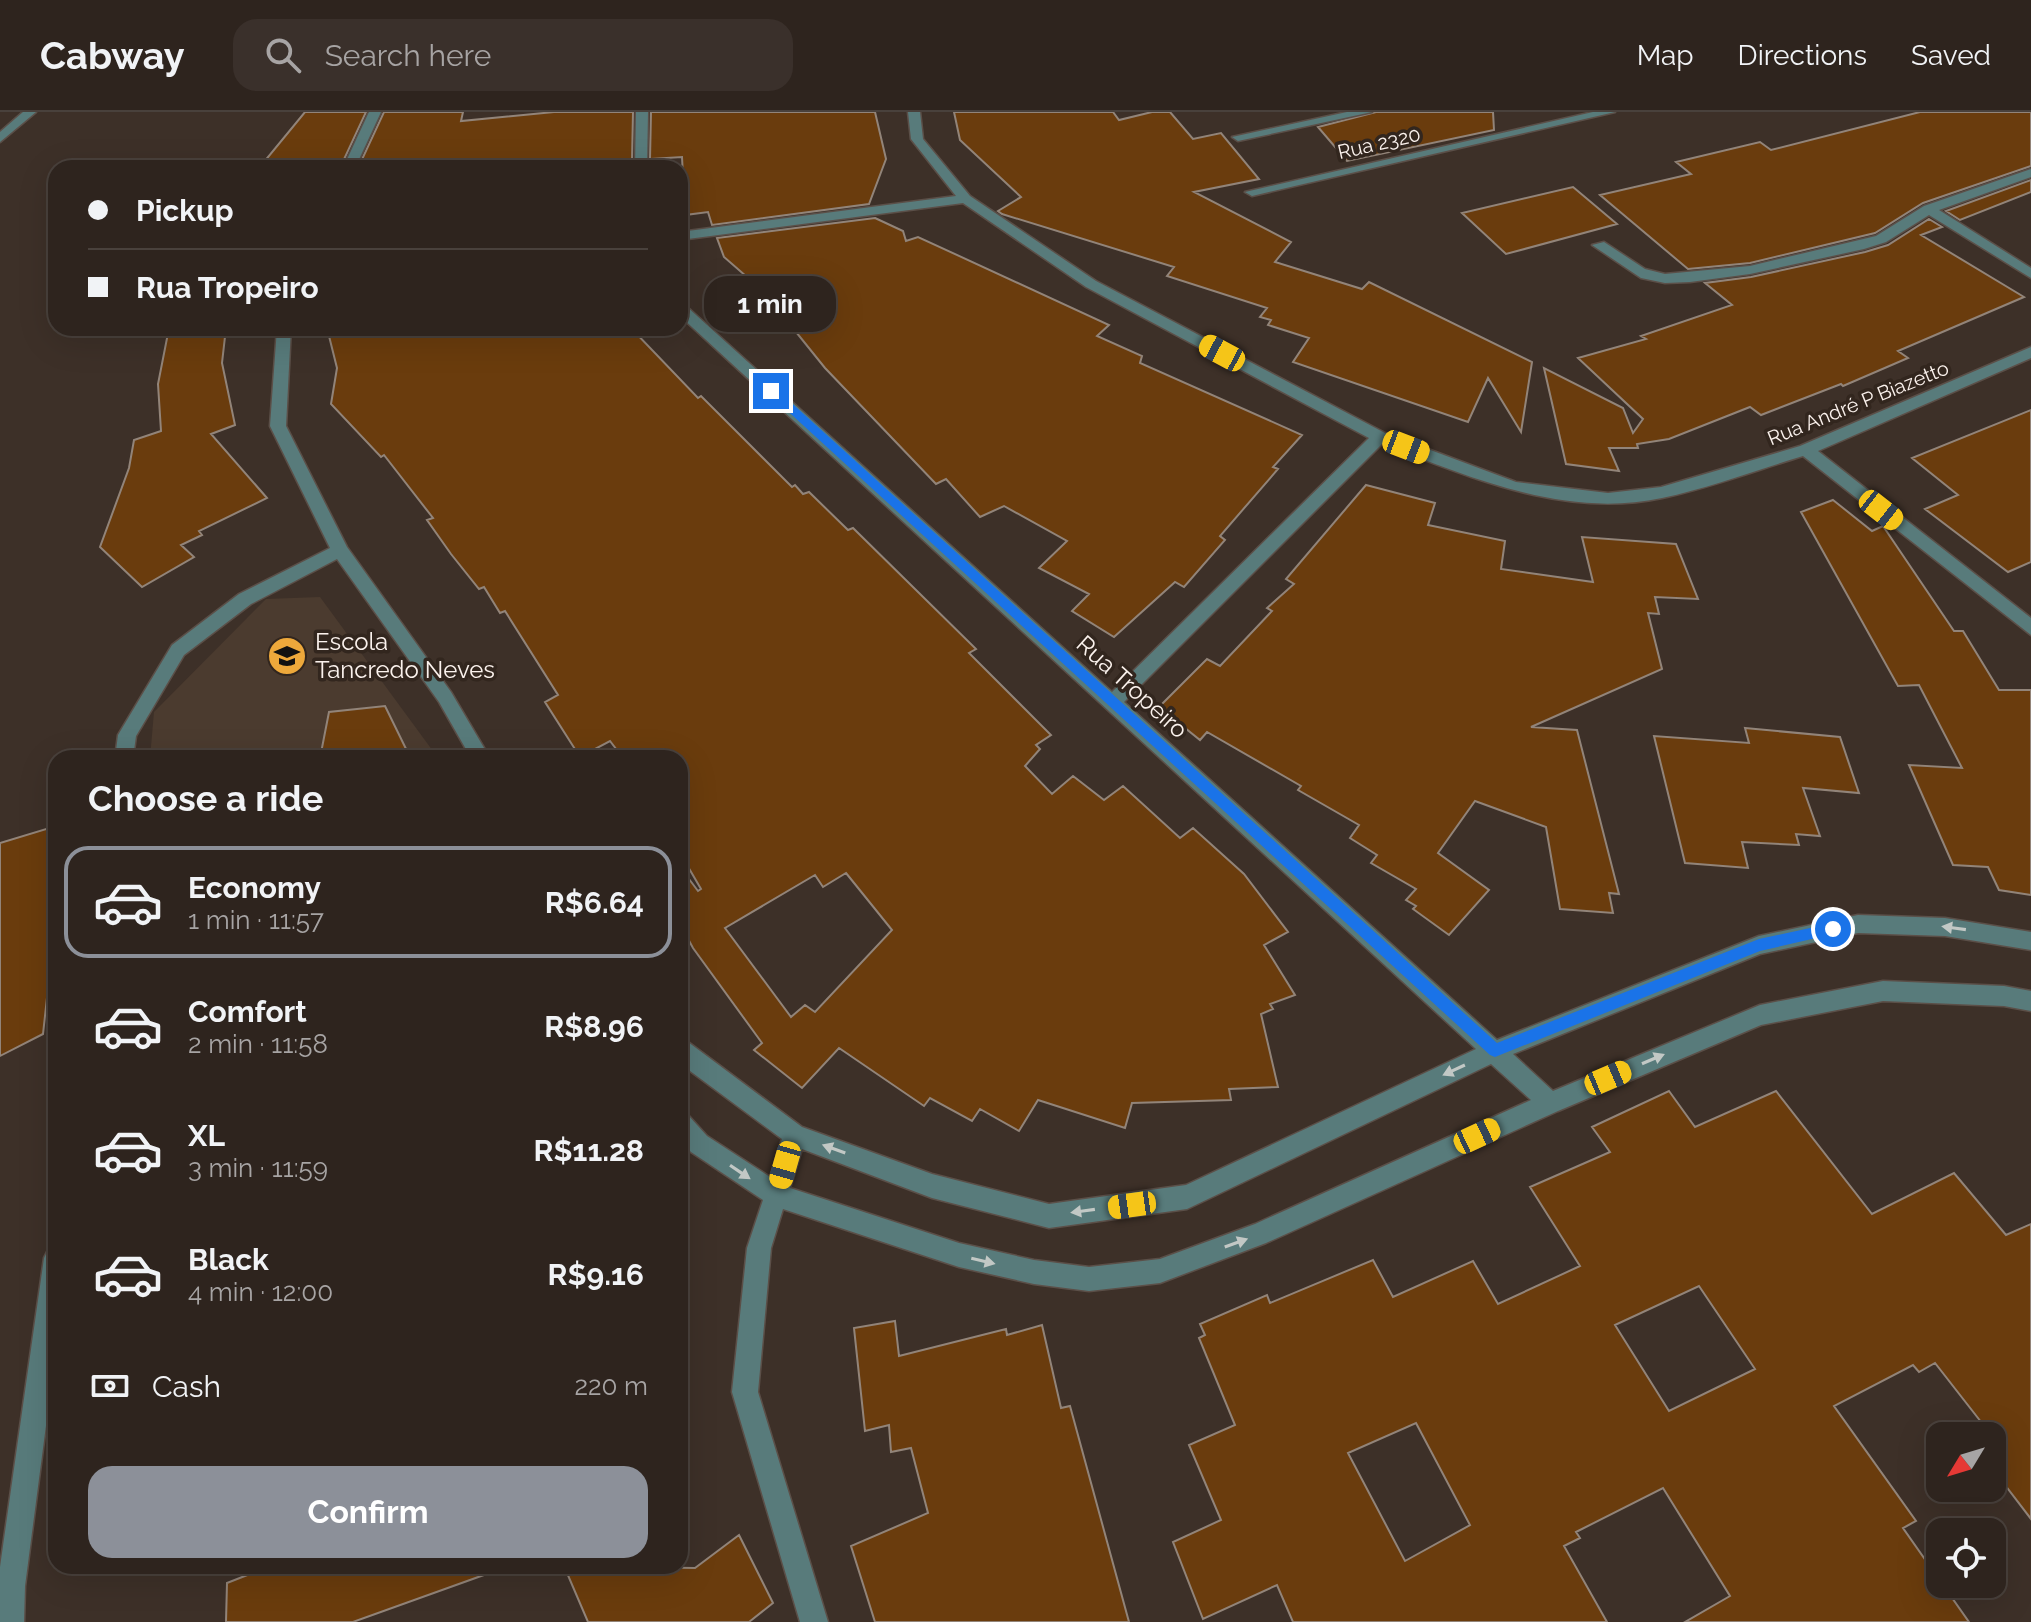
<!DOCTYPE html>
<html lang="en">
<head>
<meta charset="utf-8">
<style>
	:root { --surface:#2e241e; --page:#3a302b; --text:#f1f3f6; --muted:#a7a4a4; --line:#49413c; --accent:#8c9099 }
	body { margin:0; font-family:Raleway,sans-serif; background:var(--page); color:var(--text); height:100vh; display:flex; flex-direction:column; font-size:30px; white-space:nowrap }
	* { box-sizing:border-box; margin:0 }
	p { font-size:26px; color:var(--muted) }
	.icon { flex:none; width:44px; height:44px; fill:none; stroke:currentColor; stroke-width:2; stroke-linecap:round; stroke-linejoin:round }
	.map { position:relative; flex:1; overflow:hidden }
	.details { position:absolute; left:48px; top:638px; width:640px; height:824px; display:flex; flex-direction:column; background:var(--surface); border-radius:24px; box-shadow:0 8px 32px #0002,0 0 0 2px var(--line) }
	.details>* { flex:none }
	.hud { position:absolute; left:48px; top:48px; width:640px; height:176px; border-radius:24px; box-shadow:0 8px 32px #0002,0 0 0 2px var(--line); display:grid; align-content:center; height:176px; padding:0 40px; background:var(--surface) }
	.needle { width:52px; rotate:232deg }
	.controls { position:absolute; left:1926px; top:1310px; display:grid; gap:16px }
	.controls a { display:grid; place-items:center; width:80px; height:80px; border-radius:16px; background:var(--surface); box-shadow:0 8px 32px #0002,0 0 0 2px var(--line); font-size:40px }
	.end { position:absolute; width:36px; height:36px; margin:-18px; border:10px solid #1a73e8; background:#fff; box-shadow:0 0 0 4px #fff }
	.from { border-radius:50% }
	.bubble { position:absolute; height:56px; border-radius:24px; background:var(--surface); box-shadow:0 8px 32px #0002,0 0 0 2px var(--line); font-size:26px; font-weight:700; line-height:56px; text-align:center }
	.car { position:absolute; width:24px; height:48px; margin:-24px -12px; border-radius:10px; box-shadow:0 0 6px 2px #0007; background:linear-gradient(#f5c518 24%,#345 0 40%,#f5c518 0 76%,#345 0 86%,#f5c518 0) }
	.hud b { display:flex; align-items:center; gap:28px; height:76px; font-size:30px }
	.hud b+b { border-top:2px solid var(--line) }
	.hud i { width:20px; height:20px; background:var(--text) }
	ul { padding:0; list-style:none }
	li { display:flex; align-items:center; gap:24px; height:112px; margin:0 16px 12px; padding:0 24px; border:4px solid transparent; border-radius:24px }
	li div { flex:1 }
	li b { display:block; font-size:30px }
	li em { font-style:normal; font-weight:700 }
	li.selected { border-color:var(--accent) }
	li>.icon { width:72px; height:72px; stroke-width:1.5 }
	h2 { padding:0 40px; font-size:36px; line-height:96px }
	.pay { display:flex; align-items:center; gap:20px; height:88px; padding:0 40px; font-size:30px }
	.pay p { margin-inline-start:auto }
	.cta { display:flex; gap:16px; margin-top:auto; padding:16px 40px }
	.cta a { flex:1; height:92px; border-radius:24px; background:var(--accent); color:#fff; font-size:32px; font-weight:700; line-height:92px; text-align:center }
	header { display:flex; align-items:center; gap:48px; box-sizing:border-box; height:112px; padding:0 40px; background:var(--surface); border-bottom:2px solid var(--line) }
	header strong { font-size:38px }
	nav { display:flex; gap:44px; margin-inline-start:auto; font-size:28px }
	.search { width:560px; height:72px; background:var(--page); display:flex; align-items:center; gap:20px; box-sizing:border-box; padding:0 28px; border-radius:24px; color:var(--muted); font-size:30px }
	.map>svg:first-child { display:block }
	.education { fill:#4b3b2f }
	.building { fill:#6a3c0d; stroke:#928479; stroke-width:2; fill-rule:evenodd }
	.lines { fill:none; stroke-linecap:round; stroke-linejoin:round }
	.minor-casing { stroke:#5b4f48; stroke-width:3 }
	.minor { fill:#587b7b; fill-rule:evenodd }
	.oneway { fill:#c2c8c5 }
	.route { fill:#1a73e8 }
	.labels { text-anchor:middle; stroke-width:7; stroke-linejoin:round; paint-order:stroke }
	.far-street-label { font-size:20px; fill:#fbf2ed; stroke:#32261e }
	.poi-label { font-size:24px; fill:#fbf2ed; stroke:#32261e; text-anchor:start }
	.street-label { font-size:24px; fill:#fbf2ed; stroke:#32261e }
</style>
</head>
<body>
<header>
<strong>Cabway</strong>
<div class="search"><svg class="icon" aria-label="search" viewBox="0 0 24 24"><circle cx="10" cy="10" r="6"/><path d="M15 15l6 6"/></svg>Search here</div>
<nav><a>Map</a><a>Directions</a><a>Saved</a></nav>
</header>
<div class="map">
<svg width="2031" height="1510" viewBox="0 0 2031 1510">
	<rect width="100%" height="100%" fill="#3d3028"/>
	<path class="education" d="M320,485l118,161h-288l4,-46 112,-113z"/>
	<path class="building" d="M305,0h61l-26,56h-81z
		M384,0h79l-2,9 93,-9h79l-1,49 -59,7h-215z
		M651,0h224l11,47 -17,45 -157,21 -4,-13 -23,3 -3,-58 -32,2z
		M954,0h159l6,8 33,-8h18l23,27 28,-6 38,46 -65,13 97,50 -16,20 87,27 7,-7 163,80 -11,70 -33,-54 -20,44 -175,-60 16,-24 -41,-13 3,-5 -11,-3 7,-9 -100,-32 7,-9 -172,-53 -4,-3 23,-14 -61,-57z
		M1376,0h117l1,18 -147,31 -29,-34z
		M1920,0h111v54l-108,37 -48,30 -125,30 -62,6 -88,-74 91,-21 -15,-12 84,-20 11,8z
		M2031,68v12l-71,28 -14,-9z
		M1573,75l44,37 -111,30 -44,-41z
		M875,106l28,13 3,10 12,-4 191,88 -12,11 45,20 -2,7 162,72 -29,32 5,2 -58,67 5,4 -41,47 -9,-5 -61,55 -42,-26 17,-17 -50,-26 28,-27 -63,-35 -24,11 -34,-38 -10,5 -111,-116 -41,-51 -24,11 -43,-38 30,-13 -23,-20 -7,-19z
		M1929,107l13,8 -21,8 103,62 -126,54 10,7 -65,28 -2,-2 -80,31 -11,-8 -81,32 -32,5 1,4h-29l10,23 -53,-7 -22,-96 79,40 10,25 10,-14 -65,-61 68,-19 -5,-3 91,-31 -27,-22 46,-6 114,-25 23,-7z
		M169,216h57l-4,35 13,62 -24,9 56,64 -68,33 3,4 -21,10 13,12 -52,30 -42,-40 29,-79 5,-28 27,-9 -3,-47z
		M327,216h304l67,70 3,-2 91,91 3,-2 8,9 6,-2 39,38 5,-2 123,121 -7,4 82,82 -15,10 4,4 -15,17 27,28 21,-18 31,24 19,-14 57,52 13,-10 51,46 44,58 -24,13 31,50 -25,9 3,5 -12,5 17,73 -49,2 2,11 -99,3 -7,25 -87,-28 -19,31 -39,-22 -8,12 -42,-23 -6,8 -85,-58 -37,40 -48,-38 8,-7 -69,-95 -13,-24v-57l18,24 3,-2 -21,-36v-95h-57l-13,-17 -30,16 -35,-55 13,-7 -53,-84 -5,2 -16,-26 -5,2 -28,-35 -24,-34 6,-2 -49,-63 -3,2 -50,-53 6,-36zM846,761l46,57 -77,82 -10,-7 -14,12 -66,-89 90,-53 8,12z
		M2031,298v152l-23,10 -83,-63 33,-14 -46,-37z
		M1366,373l69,18 -7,22 77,16 -4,28 92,13 -11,-45 94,7 22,55 -43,-2 4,17 -11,-1 14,56 -131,58 46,3 42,164 -10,-1 4,20 -53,-4 -14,-82 -71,-26 -37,52 51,37 -40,45 -36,-26 3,-3 -10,-6 10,-11 -45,-26 6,-8 -27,-17 9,-13 -61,-35 3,-4 -94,-54 -7,8 -41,-33 48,-48 13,7 52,-55 -5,-3 27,-24 -8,-5z
		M1833,388l39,31 11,-5 71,105h9l36,59h32v205l-32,-5 -11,-23 -35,-2 -44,-100 53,3 -43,-83 -21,1 -97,-174z
		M385,594l24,49 -27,3h-62l9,-46z
		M1745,616l95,9 19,56 -56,-5 17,48 -24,-2 3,11 -57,-3 6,26 -63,-5 -31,-127 95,7z
		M56,714v90l-13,118 -43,22v-213z
		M1669,979l26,36 81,-36 96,123 82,-41 52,62 25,-11v295l-39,-51v-21l5,-3 -5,-8 -57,-73 -16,9 -6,-7 -79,41 82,115 -13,7 66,94h-284l45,-26 -67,-108 -87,44 4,6 -16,8 43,76h-314l-16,-37 -74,34 -30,-77 48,-22 -32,-75 46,-20 -36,-87 6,-3 -5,-11 67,-29 3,8 103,-43 20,37 80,-36 25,43 82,-38 -50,-79 80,-35 -18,-25zM1699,1174l56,83 -86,42 -54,-86zM1416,1311l54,102 -65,36 -57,-108z
		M895,1209l4,35 107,-27 1,6 35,-10 19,83 9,-2 59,216h-254l-24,-76 77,-33 -17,-65 -20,4 -2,-27 -24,6 -11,-103z
		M739,1423l34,68 -24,19h-161l-24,-56 131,2z
		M255,1454h239l1,5 -142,51h-127l1,-39 28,-11z"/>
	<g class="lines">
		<defs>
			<path id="minor" d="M23,0h13l-36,30v-10z
				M369,0h12l-26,56h-12z
				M636,0h12l-1,56h-12z
				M908,0h12l3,27 47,57 126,85 289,152 131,49 92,11 53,-6 139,-41 231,-99v11l-213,93 213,167v17l-228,-179c-46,14 -94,32 -141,42 -98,21 -191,-21 -280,-54l-258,258 373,338 262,-104 99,-21 87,3 86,14v18l-86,-14 -87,-3 -98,21 -247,100 40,37 207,-86 123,-24 121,5 27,5v20l-27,-5 -121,-5 -122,24 -203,86 -292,132 -106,40 -71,8 -55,-7 -75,-17 -176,-58 -12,39 -13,144 70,230h-28l-68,-230 15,-144 16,-48 -72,-48 -11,-12v-28l8,3 19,21 63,41 12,-38 -100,-74 -2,-29 122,91 130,47 117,30 137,-19 290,-136 -796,-733v-12l5,1 427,387 257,-254 -283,-151 -123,-84 -283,37v-8l276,-36 -45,-57zM1491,952l40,36 -276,124 -95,35 -71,8 -55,-7 -75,-17 -169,-55 12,-39 130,49 117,30 138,-19z
				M1347,0h25l-134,29 -6,-4z
				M1593,0h22l-363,84 -7,-4z
				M2031,57v8l-92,33 92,58v10l-102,-63 -43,27 -22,7 -114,25 -60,8 -25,1 -24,-5 -49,-33 12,-3 41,27 20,5 85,-8 126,-30 48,-30z
				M277,216h14l-5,98 61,121 104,145 39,66h-19l-32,-56 -102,-143 -86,45 -67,51 -48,81 -3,22h-18l3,-23 54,-90 67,-51 91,-46 -60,-122z
				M56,1134v103l-31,237 -1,36h-24v-55l44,-309 4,-8z"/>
		</defs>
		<use href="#minor" class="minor-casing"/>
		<use href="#minor" class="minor"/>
	</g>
	<defs><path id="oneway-solid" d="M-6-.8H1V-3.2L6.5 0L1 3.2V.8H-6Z" transform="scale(2)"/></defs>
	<g class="oneway">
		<use href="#oneway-solid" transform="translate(1954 816) rotate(-172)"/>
		<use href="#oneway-solid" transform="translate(1653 947) rotate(-23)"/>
		<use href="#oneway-solid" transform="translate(1454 958) rotate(155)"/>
		<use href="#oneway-solid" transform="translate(834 1037) rotate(-160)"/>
		<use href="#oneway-solid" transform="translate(740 1060) rotate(34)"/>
		<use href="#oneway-solid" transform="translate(1083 1099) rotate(172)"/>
		<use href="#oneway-solid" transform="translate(1236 1131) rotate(-20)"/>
		<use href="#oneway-solid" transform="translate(983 1149) rotate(13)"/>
	</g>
	<path class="route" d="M768,276h7l722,655 262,-104 74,-16 7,6 -2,4 -78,18 -265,106 -5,-2 -722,-662z"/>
	<defs>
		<symbol id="school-disc" viewBox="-11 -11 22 22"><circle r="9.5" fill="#eda83b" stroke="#32261e"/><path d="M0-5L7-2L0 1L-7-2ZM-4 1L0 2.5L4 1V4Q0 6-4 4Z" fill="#111"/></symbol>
	</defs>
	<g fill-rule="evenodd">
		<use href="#school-disc" x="265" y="522" width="44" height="44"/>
	</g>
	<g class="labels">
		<g class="far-street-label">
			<text transform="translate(1379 31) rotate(-13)" y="7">Rua 2320</text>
			<text transform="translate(1858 291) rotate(-22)" y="7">Rua André P Biazetto</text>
		</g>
		<g class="poi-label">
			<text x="315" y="538">Escola<tspan x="315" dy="28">Tancredo Neves</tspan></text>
		</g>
		<g class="street-label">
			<text transform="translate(1132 575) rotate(42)" y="8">Rua Tropeiro</text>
		</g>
	</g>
</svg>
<div class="controls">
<a><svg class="needle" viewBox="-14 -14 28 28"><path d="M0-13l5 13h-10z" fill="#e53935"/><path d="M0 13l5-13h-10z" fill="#a7a4a4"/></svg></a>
<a><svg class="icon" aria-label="locate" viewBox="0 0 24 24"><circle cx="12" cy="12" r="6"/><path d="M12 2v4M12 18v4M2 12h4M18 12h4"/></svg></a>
</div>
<i class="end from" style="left:1833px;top:817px"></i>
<i class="end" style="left:771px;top:279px"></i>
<div class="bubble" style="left:704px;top:164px;width:132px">1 min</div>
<i class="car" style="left:1222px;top:241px;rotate:298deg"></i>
<i class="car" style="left:1406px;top:335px;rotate:111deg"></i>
<i class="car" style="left:1881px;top:398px;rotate:128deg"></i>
<i class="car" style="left:1608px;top:966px;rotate:67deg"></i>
<i class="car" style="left:1477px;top:1024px;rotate:65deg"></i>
<i class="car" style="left:785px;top:1053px;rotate:196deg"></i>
<i class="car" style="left:1132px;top:1093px;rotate:262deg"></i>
<div class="hud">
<b><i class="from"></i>Pickup</b>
<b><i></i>Rua Tropeiro</b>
</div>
<section class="details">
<h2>Choose a ride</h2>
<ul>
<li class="selected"><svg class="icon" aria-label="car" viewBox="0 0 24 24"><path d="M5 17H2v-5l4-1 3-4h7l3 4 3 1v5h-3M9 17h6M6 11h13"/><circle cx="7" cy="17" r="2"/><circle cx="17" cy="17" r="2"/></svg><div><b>Economy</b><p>1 min · 11:57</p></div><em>R$6.64</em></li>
<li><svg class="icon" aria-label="car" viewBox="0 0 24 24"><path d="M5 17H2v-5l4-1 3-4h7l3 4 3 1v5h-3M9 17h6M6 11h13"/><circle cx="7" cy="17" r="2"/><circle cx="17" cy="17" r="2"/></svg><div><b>Comfort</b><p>2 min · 11:58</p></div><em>R$8.96</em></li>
<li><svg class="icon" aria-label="car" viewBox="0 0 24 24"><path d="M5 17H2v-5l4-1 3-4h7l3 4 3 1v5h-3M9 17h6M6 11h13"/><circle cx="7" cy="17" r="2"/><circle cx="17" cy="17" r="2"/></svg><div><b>XL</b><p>3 min · 11:59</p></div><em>R$11.28</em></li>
<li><svg class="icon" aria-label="car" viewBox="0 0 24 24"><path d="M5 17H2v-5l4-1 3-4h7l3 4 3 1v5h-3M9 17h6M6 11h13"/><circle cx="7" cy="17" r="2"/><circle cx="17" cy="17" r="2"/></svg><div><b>Black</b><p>4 min · 12:00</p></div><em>R$9.16</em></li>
</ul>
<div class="pay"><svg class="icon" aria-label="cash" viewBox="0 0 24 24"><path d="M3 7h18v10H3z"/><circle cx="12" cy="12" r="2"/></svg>Cash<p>220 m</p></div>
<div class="cta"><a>Confirm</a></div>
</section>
</div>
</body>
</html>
